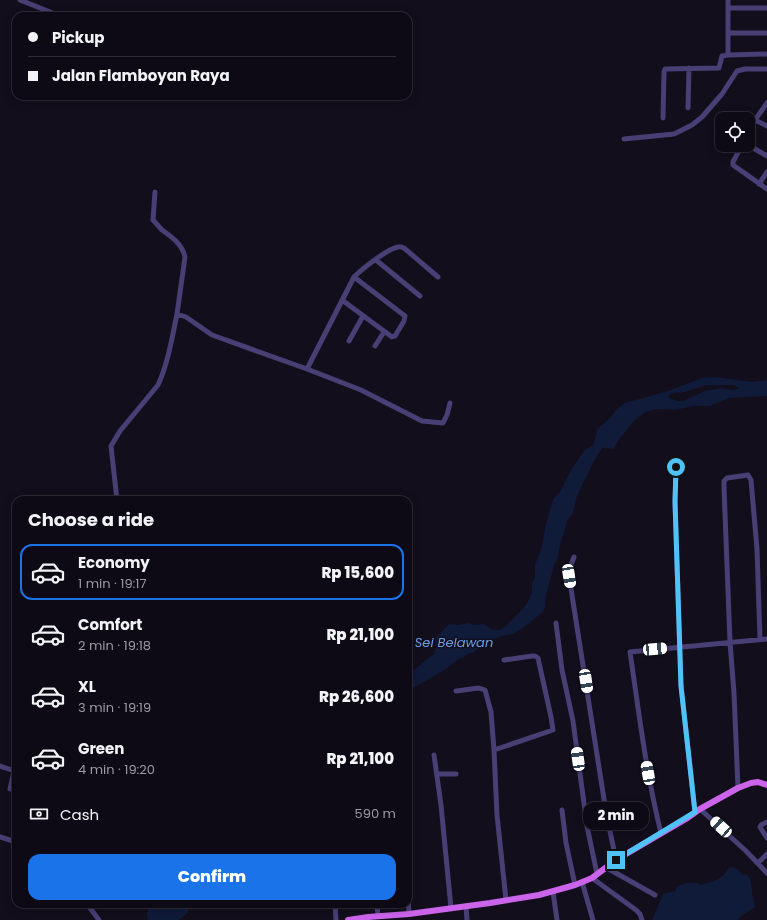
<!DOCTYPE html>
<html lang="en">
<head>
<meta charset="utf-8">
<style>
	:root { --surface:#0e0a15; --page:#1c1822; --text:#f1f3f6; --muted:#9b9aa0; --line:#2e2b34; --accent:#1a73e8 }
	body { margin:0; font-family:Poppins,sans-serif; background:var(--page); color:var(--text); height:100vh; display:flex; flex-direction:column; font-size:15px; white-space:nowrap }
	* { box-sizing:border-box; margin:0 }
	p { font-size:13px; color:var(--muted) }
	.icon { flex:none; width:22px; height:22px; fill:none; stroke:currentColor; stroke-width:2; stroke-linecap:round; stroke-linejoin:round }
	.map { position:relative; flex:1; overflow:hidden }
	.panel { position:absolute; left:12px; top:496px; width:400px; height:412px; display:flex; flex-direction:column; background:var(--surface); border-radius:12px; box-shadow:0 2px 10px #0003,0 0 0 1px var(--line) }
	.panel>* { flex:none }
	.top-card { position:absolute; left:12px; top:12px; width:400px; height:88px; border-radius:12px; box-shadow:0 2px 10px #0003,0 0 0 1px var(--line); display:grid; align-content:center; height:88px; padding:0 16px; background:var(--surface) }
	.tools { position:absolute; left:715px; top:112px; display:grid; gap:8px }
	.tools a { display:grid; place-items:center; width:40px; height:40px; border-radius:8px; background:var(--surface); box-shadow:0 2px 10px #0003,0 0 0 1px var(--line); font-size:20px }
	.end { position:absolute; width:18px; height:18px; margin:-9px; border:5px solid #4fc3f7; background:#111; box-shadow:0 0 0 2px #111 }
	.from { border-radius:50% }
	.bubble { position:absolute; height:28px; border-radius:12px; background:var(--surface); box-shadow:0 2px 10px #0003,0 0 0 1px var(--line); font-size:13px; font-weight:800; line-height:28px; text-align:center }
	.car { position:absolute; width:12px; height:24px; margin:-12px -6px; border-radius:5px; box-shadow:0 0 3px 1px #0007; background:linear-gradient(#fff 24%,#345 0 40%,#fff 0 76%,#345 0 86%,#fff 0) }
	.top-card b { display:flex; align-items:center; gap:14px; height:38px; font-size:15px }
	.top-card b+b { border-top:1px solid var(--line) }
	.top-card i { width:10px; height:10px; background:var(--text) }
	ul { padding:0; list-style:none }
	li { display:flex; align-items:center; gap:12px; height:56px; margin:0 8px 6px; padding:0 8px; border:2px solid transparent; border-radius:12px }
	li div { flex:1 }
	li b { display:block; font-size:15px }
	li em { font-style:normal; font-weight:800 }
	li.current { border-color:var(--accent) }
	li>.icon { width:36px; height:36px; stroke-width:1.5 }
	h2 { padding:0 16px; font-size:18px; line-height:48px }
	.pay { display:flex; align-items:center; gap:10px; height:44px; padding:0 16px; font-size:15px }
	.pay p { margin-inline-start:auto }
	.button { display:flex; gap:8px; margin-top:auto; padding:8px 16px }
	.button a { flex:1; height:46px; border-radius:12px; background:var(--accent); color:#fff; font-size:16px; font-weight:800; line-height:46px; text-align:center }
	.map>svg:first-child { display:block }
	.water { fill:#101a39; fill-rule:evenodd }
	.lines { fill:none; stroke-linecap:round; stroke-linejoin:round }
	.minor { stroke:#483f75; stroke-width:5 }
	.major { stroke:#cb64eb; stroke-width:6 }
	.route { stroke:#4fc3f7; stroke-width:5 }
	.labels { text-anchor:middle; stroke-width:3; stroke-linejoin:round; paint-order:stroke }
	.water-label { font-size:13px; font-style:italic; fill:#6a9eec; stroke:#120e1c }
</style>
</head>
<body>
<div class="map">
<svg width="767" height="920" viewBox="0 0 767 920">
	<rect width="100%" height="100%" fill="#120e1c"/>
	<path class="water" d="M716,377l36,5 15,-2v16l-38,2 -19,8h-17l-18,4 -17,-1 -13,3 -10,8 -17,21 -4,8 -12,-1 -9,15 -16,33 -4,17 -5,6 -9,30 -1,9 -3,4 -9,33 -1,13 -2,4 -20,16 -10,6 -8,1 -21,8 -10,9 -8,3 -2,3h-4l-14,11 -38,22v-17l26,-20 2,-7v-10l13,-13 9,1 10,-2 6,2 10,-1 9,6h7l6,-4 21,-22 5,-12v-9l3,-5v-13l7,-18 3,-19 8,-29 7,-7 12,-24 13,-18 8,-5 5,-17 10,-8 9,-11 8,-6 43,-12 34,-13zM706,385h27l7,3 -7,2 -12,-2 -16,3 -22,10h-6l-9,-4 1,-2 5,-2 11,-1z
		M729,867c8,0 9,3 14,8l3,-1c6,4 5,11 6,17 0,6 3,10 3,16l-15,10 -2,3h-86l11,-26 12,-3 2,-5 11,-3h10l2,2c12,-3 24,-6 29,-18z
		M150,904h35l4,8 -10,8h-31l-1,-7z"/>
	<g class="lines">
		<path class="minor" d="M20,0l40,16
			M728,0v8h39
			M728,8v47l39,-1
			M728,33h39
			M688,108l1,-40
			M663,118l1,-46 1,-3 54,-1 3,-12 6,-1
			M755,120l12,6
			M748,134l7,-14 12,-17
			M624,139l50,-5 18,-9 10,-8 20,-23 15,-23 8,-2h22
			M742,145l-9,17v3l34,24
			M748,145l19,11
			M759,184l8,-12
			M155,192l-2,28c3,3 6,7 9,10 10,7 20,14 23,27l-8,57
			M376,260l44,36
			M342,300l50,37 3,-1 9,-15 1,-5 -51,-39
			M349,341l14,-25
			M375,346l9,-14
			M307,369l47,-92c8,-8 33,-28 44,-30 3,-1 3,0 6,1l34,29
			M676,467l-1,34 6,185 14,126
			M117,500l-6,-54 9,-15 38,-46c10,-22 14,-47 19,-71l9,3 26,18 95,34 54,21 61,31 21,2 4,-8 3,-12
			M574,557l-5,13v6l37,236 10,48
			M556,623l6,47 11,51 14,105 10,48
			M504,660l28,-4h3l3,2 13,59 2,13 -59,20 3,65 9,85
			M456,691l23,-3 6,2 6,22 3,38
			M434,755l7,50 10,103
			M0,766l15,5
			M437,774h19
			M738,788l-4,-95 -4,-51 -6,-154v-7l3,-3 21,-3 3,5 6,69 3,90
			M10,789l4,-18
			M700,809l46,42 21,22
			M562,810l4,33 9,42
			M767,822l-6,3 -1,2 7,11
			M661,833c-15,-60 -22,-120 -31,-181l137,-13
			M0,837l16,5
			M758,863l9,-9
			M607,868l48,27
			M592,878l44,32 4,4 2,6
			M582,882l11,38
			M553,892l4,28
			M408,898l1,16
			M87,904l12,16
			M335,904l1,16
			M377,904l1,12
			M466,906l1,14"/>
		<path class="major" d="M348,920l20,-3 41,-3 81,-11 49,-8 36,-10 17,-7 24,-18 70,-41 14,-10 38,-21 13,-5 7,-1 9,3"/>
	</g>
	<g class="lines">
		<path class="route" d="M616,860l79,-48 -14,-126 -6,-184 1,-35"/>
	</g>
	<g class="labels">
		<g class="water-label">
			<text x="454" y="647">Sei Belawan</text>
		</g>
	</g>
</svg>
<div class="tools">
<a><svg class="icon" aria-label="locate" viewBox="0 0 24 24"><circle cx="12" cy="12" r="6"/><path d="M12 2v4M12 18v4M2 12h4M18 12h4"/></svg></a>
</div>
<i class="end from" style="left:676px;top:467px"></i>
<i class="end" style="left:616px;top:860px"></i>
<div class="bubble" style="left:583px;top:802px;width:66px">2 min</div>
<i class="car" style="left:569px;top:576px;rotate:171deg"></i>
<i class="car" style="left:655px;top:649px;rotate:85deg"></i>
<i class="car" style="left:586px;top:681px;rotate:171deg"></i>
<i class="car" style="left:578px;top:759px;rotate:352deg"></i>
<i class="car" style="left:648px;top:773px;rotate:350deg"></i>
<i class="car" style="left:721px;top:827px;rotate:312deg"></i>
<div class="top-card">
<b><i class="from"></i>Pickup</b>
<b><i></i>Jalan Flamboyan Raya</b>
</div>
<section class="panel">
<h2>Choose a ride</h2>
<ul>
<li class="current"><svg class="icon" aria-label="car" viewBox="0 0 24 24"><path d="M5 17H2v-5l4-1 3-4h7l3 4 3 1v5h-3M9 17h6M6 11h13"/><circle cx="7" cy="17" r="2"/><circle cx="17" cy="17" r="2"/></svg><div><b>Economy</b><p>1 min · 19:17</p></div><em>Rp 15,600</em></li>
<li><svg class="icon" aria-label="car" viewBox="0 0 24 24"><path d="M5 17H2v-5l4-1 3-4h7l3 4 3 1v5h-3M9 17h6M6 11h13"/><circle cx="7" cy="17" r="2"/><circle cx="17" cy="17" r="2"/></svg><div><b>Comfort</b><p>2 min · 19:18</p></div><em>Rp 21,100</em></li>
<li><svg class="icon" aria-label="car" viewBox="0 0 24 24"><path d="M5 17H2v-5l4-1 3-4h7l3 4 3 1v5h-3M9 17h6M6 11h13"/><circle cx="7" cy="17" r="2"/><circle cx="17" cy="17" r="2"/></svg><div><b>XL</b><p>3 min · 19:19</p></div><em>Rp 26,600</em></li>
<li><svg class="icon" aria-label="car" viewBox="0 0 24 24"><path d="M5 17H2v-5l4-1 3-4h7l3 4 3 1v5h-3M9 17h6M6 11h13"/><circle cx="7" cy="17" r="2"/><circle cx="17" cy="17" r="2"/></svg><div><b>Green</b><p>4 min · 19:20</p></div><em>Rp 21,100</em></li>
</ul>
<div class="pay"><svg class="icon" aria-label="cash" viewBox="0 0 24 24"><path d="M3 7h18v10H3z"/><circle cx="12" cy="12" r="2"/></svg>Cash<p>590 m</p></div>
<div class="button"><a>Confirm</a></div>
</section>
</div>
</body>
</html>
